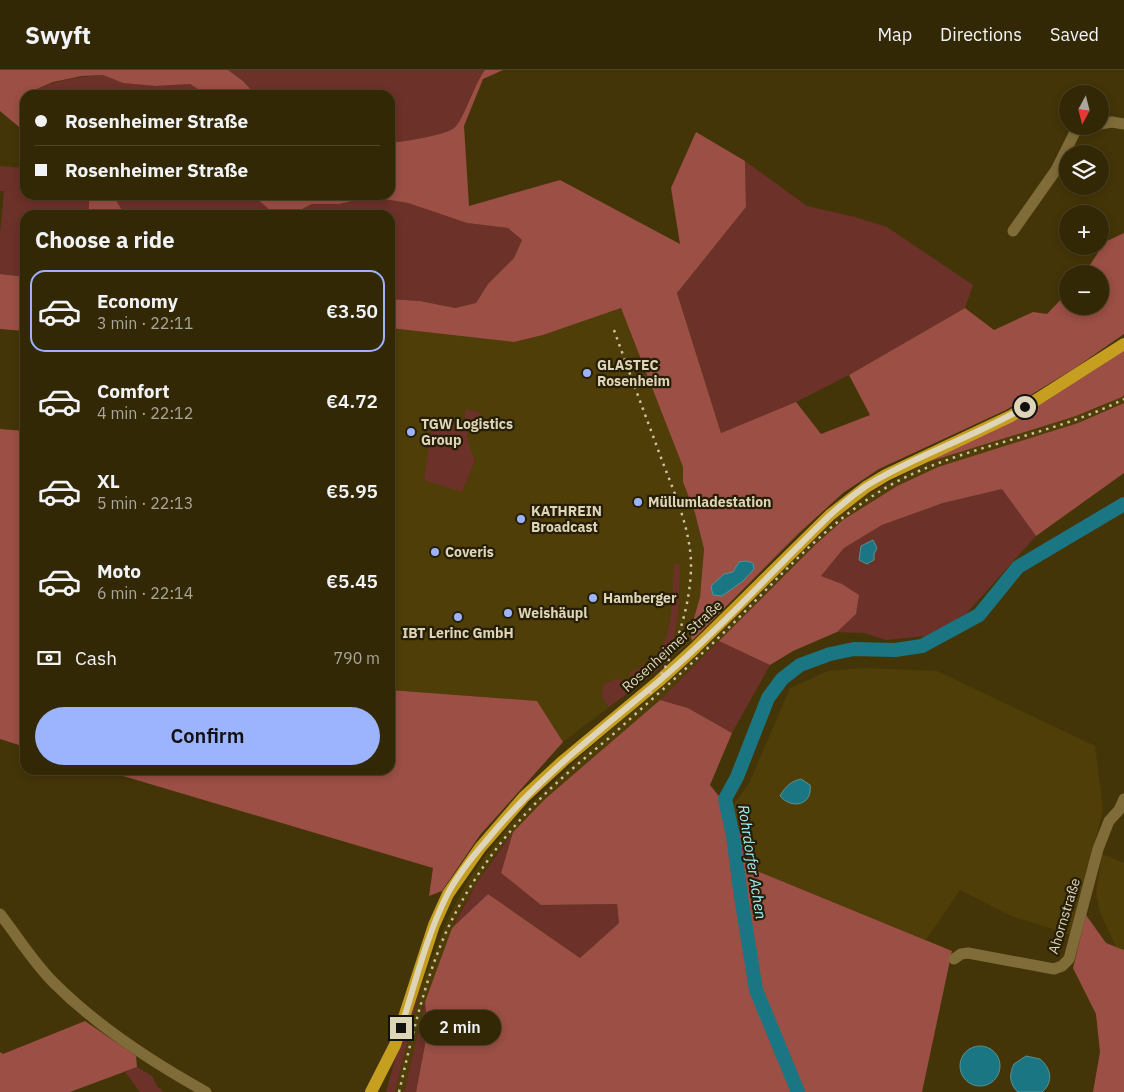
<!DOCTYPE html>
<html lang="en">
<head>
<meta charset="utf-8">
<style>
	:root { --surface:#332806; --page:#3e3414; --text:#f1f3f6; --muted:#a9a69b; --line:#4e4428; --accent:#9cb4fd }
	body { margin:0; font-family:"IBM Plex Sans",sans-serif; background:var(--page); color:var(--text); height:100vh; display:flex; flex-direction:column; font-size:19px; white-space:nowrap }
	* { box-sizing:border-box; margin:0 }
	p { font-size:16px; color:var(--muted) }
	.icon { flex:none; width:28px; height:28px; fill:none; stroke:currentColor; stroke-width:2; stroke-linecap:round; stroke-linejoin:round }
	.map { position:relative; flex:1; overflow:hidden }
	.side { position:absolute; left:20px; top:140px; width:375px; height:565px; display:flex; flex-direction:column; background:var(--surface); border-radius:15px; box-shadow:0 2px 8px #0003,0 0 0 1px var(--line) }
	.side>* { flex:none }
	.hud { position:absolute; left:20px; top:20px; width:375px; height:110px; border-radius:15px; box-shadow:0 2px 8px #0003,0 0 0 1px var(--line); display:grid; align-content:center; height:110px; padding:0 15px; background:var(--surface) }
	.needle { width:32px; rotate:187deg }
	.buttons { position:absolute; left:1059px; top:15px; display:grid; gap:10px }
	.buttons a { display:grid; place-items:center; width:50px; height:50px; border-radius:50%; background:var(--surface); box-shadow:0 2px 8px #0003,0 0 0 1px var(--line); font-size:25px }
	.end { position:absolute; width:22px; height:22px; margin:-11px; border:6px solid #ded4b8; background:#111; box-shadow:0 0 0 2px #111 }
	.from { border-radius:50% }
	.bubble { position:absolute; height:35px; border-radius:18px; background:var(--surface); box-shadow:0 2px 8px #0003,0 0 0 1px var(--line); font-size:16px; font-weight:600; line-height:35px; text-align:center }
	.hud b { display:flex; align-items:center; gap:18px; height:48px; font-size:19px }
	.hud b+b { border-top:1px solid var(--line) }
	.hud i { width:12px; height:12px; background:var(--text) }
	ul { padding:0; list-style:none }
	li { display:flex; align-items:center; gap:15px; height:82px; margin:0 10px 8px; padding:0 5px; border:2px solid transparent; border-radius:15px }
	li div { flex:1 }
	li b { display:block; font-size:19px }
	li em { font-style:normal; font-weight:600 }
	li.on { border-color:var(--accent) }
	li>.icon { width:45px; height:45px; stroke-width:1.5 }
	h2 { padding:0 15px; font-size:22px; line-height:60px }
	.pay { display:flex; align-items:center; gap:12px; height:55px; padding:0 15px; font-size:19px }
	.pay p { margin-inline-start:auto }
	.button { display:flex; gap:10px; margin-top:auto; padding:10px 15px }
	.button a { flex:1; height:58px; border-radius:30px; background:var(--accent); color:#111; font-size:20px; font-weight:600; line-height:58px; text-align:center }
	header { display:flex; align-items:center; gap:30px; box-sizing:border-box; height:70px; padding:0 25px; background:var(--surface); border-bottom:1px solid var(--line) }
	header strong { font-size:24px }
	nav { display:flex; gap:28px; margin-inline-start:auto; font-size:18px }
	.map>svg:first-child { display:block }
	.built { fill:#4f3e08 }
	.green { fill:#6c3129 }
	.forest { fill:#9b4f45 }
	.water { fill:#1b7683; stroke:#569293 }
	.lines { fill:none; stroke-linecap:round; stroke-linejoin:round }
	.river { stroke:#1b7683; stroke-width:14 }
	.minor { stroke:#7f6c39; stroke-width:11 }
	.major { stroke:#c69f20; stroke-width:12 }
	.rail { stroke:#ccc1a3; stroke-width:2.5; stroke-dasharray:2.5 5; stroke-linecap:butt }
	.route { stroke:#ded4b8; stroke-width:6 }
	.poi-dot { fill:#9cb4fd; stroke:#261e06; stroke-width:2 }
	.labels { text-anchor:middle; stroke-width:4.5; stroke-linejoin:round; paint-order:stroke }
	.poi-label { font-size:14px; font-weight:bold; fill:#ded4b8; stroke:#261e06; text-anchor:start }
	.street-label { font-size:14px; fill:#ded4b8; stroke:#261e06 }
	.water-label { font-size:15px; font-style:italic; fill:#9feefc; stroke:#261e06 }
</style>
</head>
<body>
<header>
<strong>Swyft</strong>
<nav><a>Map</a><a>Directions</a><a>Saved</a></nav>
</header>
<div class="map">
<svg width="1124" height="1022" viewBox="0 0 1124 1022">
	<rect width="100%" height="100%" fill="#443508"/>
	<path class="built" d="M621,238l62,159v15l12,31 9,36 -4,47 -10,36 2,9 -55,45 -74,56 -26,-41 -147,-11v-362l124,14 29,-7z
		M1124,325v8l-46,20 -140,44 -22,10 -19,9 -53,34 -29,25 -155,155 -115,99 -32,33 -21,28 -29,46 -11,22 -27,74 -21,90h-9l26,-106 28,-70 18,-34 19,-27 26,-33 70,-67 107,-93 149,-148 22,-16 68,-36 148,-46 24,-9z
		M864,598l73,3 158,75 8,63 -31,126 -61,-19 -51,-26 -34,50 -169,-69 -27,-61 19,-27 41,-95 38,-17z
		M1102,784l22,9v87l-8,-3 -17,-37 -3,-19z"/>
	<path class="green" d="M228,0h257c-11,14 -21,50 -31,58 -7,7 -52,14 -64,15v-48h-134l-13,-14z
		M103,5l21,8 32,3 34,-2 17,11h-177l2,-4c24,-11 44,-14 71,-16z
		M745,91l62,45 48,11 32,10 86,58 -8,23 -116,67 -53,27 -75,31 -44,-140 69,-86z
		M0,96l25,2v27h64v20h-64v62l-25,-3v-40l4,-43h-4z
		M113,125h142v2l41,15 16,-8h27l32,-7 37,6 59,20 41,5 14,12 -8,18 -26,26 -12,19 -21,5 -35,-7 -30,-2v-84h-265z
		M466,339l15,4v6l-13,7c-3,13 2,22 7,34l-13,32 -38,-12 9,-61 31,4z
		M1002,418l34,48 -71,79 -39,21 -40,4 -22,-7 -27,-1 19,-18 -35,-38 23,-28 38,-23 61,-22z
		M674,494h6c-1,32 1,71 -17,100 -5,8 -17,14 -24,20l-10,-11c8,-4 16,-8 23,-14 23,-18 20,-68 22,-95z
		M719,571l51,24 -38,68 -44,-25 -28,-8z
		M616,609l7,1 8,11 -22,16 -7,-10 1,-12z
		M513,762l-12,41 40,32 76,-1 2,19 -39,35 -92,-64 -36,34 26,-47z
		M421,916l-26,106h-9l8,-29z
		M425,932l3,27 -12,63h-12z
		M137,997l15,9 5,10 7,6h-24l-15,-20z"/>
	<path class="forest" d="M0,0h228l15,11 13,14h-49l-17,-11 -34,2 -33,-3 -20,-8 -21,1 -29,6 -21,9 -2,4h-5v37l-25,-21z
		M485,0h18l-20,9 -19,47 5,80 91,-26 120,64 -9,-56 25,-56 49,29 1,46 -69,86 44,140 75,-31 25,32 49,-19 -21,-40 116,-67 29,22 39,-18 14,2 20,-21 1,13h32v-32h-16l21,-32 19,-9v101l-49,34 -69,42 -127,59 -36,24 -45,41 -106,107 -2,-9 10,-35 4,-48 -9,-36 -12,-31v-15l-62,-159 -78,27 -29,7 -124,-14v-29l30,2 35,7 21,-5 12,-19 26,-26 8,-18 -14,-12 -41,-5 -59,-20 -37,-6 -32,7h-27l-16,8 -25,-1 -16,-14v-2h135v-52c12,-1 56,-8 64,-15 10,-8 20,-44 31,-58z
		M89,125h24l12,20h-36z
		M0,204l25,3v54l-25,-2z
		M1124,278v47l-2,2 -46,19 -148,46z
		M1124,333v70l-88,63 -34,-47 -59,14 -61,22 -38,23 -23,28 21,8 17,11 -3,19 -19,18 -44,19 -23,14 -51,-24 96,-96 28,-25 54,-34 41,-19 140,-44z
		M0,359l25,2v316l-25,-8z
		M390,620l147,11 26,41 -83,93 -38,56 -13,5 4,-28 -330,-98h287z
		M660,630l28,8 44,25 -22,52 20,25 27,61 195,80 -30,141h-506l12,-63 -3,-27 27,-74 36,-34 92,64 39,-35 -2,-19 -76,1 -40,-32 12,-41 32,-33z
		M1086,845l20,28 18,7v142h-31l7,-40 -4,-38 -23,-46z
		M85,951l51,35 1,11 -67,25h-70v-40l3,2z"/>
	<path class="water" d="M873,470l4,8 -3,6v6l-7,4 -8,-4 2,-14z
		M746,491l7,2 1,6 -11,12 -21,15 -9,-1 -2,-9 13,-12 9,-2 6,-10z
		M801,709l9,6c3,20 -18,25 -30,11 5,-9 11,-15 21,-17z
		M960 996a20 20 0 1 1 40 0a20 20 0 1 1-40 0Z
		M1026,986l14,3c11,9 14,23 2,33h-24c-9,-8 -9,-18 -4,-28z"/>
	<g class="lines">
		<path class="river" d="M798,1022l-42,-102 -15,-93 -8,-61 -8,-37 12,-22 31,-79 14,-19 18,-14 30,-11 24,-5 41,1 27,-4 57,-31 39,-48 106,-63"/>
		<path class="minor" d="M1100,54l12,-2 12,2
			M1013,161l43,-61 19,-38 14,-6
			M0,844c18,23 33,48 54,69 44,44 98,79 152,109
			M954,889l7,-5 7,-1 86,16 8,-3 7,-7 29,-110 11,-28 10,-11 5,-11"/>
		<path class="major" d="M371,1022l24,-47 39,-120 14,-31 32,-46 44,-51 39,-36 96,-80 34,-31 137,-135 36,-28 20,-12 125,-59 113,-72"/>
		<path class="rail" d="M614,260c15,42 31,84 46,125 13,35 29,69 31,106 1,44 -17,97 -41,133
			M399,1022c13,-55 25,-110 48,-162 23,-49 56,-95 95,-133 21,-21 44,-40 67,-59 35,-32 71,-63 105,-96 59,-56 110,-121 182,-160 72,-38 156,-46 228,-83"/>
	</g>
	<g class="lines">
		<path class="route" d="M401,958c14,-44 25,-91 46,-133 10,-19 25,-38 40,-55 50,-61 111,-108 172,-159 60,-51 114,-111 171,-166 11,-10 23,-20 36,-29 50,-31 108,-49 159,-79"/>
	</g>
	<g class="poi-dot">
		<circle cx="587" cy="303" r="5"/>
		<circle cx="411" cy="362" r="5"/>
		<circle cx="638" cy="432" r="5"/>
		<circle cx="521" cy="449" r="5"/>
		<circle cx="435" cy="482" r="5"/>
		<circle cx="593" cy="528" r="5"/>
		<circle cx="508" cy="543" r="5"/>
		<circle cx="458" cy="547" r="5"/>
	</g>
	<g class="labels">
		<g class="poi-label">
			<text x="597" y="300">GLASTEC<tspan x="597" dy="16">Rosenheim</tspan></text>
			<text x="421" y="359">TGW Logistics<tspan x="421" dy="16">Group</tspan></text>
			<text x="648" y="437">Müllumladestation</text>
			<text x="531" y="446">KATHREIN<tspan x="531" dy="16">Broadcast</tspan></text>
			<text x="445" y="487">Coveris</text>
			<text x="603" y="533">Hamberger</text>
			<text x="518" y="548">Weishäupl</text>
			<text x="458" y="568" text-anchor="middle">IBT Lerinc GmbH</text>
		</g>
		<g class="street-label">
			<text transform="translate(672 576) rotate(-42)" y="5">Rosenheimer Straße</text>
			<text transform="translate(1064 846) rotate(-73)" y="5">Ahornstraße</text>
		</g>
		<g class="water-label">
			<text transform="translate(752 792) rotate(81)" y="5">Rohrdorfer Achen</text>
		</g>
	</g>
</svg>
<div class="buttons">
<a><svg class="needle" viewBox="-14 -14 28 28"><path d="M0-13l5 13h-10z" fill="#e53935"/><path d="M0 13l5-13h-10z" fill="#a9a69b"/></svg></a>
<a><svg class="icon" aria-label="layers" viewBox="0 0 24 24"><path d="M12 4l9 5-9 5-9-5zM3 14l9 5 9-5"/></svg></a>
<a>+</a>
<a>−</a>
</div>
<i class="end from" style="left:1025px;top:337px"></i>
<i class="end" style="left:401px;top:958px"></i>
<div class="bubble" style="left:419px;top:940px;width:82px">2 min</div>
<div class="hud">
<b><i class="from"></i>Rosenheimer Straße</b>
<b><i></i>Rosenheimer Straße</b>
</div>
<section class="side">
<h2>Choose a ride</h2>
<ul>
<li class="on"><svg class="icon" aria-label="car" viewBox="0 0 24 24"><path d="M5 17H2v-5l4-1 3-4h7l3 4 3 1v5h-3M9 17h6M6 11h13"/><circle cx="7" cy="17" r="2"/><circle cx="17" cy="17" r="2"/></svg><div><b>Economy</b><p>3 min · 22:11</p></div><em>€3.50</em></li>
<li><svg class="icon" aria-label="car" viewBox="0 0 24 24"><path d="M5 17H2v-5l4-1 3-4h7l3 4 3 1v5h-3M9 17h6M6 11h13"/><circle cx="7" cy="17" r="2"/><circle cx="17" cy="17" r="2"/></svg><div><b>Comfort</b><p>4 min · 22:12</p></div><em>€4.72</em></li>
<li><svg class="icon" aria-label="car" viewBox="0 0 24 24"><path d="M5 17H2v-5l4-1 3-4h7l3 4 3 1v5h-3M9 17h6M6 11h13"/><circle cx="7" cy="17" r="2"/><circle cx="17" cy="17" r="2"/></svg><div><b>XL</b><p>5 min · 22:13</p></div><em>€5.95</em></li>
<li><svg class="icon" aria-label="car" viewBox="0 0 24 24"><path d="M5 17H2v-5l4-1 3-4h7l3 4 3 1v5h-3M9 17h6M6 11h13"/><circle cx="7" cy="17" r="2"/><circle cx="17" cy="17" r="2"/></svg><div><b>Moto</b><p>6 min · 22:14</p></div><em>€5.45</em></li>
</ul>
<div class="pay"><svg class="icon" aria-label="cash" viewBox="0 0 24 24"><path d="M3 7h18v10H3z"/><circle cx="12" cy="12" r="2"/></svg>Cash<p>790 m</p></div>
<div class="button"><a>Confirm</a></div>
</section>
</div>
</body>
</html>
